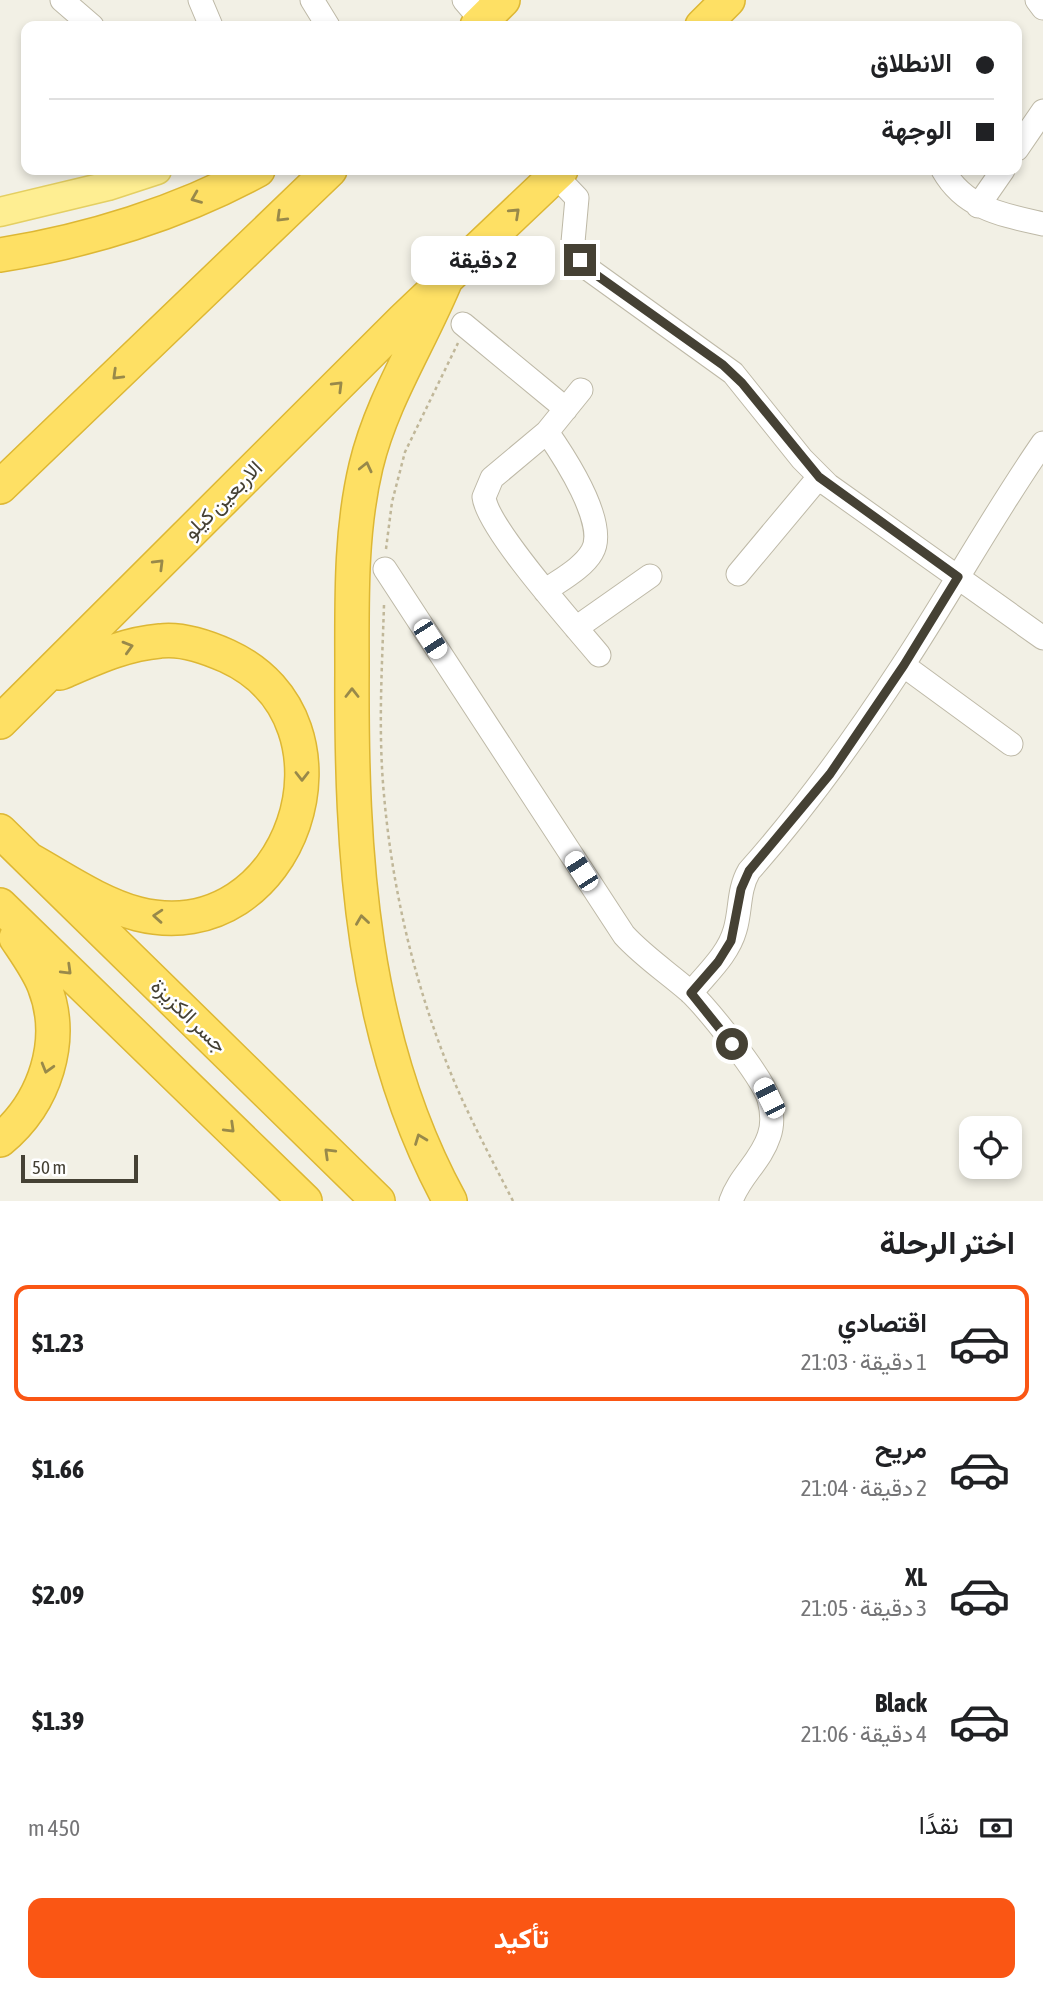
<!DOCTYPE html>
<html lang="ar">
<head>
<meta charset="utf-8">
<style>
	:root { --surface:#fff; --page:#f2f2f2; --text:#202124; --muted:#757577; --line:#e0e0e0; --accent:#fa5614 }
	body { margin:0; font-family:"Asap Condensed",Vazirmatn,sans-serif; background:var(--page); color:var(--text); direction:rtl; height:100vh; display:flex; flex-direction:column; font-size:26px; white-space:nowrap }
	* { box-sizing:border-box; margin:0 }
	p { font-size:23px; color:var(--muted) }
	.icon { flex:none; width:38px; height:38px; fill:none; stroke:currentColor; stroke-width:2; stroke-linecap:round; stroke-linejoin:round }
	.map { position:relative; height:1201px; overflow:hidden; direction:ltr }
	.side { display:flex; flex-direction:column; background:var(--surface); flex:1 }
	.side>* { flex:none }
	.banner { position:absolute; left:21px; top:21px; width:1001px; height:154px; border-radius:14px; box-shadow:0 4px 10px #0003; direction:rtl; display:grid; align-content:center; height:154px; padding:0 28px; background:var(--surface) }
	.buttons { position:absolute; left:959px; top:1116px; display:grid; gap:14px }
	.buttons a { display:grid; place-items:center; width:63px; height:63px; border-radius:14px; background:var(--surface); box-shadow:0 4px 10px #0003; font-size:35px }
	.scale { position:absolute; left:21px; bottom:18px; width:117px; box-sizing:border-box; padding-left:7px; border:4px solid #454134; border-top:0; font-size:19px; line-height:24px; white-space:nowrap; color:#454134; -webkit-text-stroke:5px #fff; paint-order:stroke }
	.end { position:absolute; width:32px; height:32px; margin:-16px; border:9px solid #454134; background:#fff; box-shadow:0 0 0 4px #fff }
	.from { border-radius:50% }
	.bubble { position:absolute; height:49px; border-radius:14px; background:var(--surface); box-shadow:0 4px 10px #0003; font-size:23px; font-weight:700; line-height:49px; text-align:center; direction:rtl }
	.car { position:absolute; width:21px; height:42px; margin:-21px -10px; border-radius:9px; box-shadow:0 0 5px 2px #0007; background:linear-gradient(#fff 24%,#345 0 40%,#fff 0 76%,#345 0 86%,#fff 0) }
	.banner b { display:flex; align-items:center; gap:24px; height:66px; font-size:26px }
	.banner b+b { border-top:2px solid var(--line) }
	.banner i { width:18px; height:18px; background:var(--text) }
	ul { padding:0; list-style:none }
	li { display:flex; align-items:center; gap:21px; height:116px; margin:0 14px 10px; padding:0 14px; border:4px solid transparent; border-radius:14px }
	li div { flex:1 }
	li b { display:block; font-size:26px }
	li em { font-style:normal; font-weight:700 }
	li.current { border-color:var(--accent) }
	li>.icon { width:63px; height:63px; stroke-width:1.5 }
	h2 { padding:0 28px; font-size:32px; line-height:84px }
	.pay { display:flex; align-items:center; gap:18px; height:77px; padding:0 28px; font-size:26px }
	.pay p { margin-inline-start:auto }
	.primary-button { display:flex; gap:14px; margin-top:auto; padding:14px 28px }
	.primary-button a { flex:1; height:80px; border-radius:14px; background:var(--accent); color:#fff; font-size:28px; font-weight:700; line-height:80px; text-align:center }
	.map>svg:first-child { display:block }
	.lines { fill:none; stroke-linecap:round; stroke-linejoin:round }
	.minor-casing { stroke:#beb9a7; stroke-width:25 }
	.major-casing { stroke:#e4cf62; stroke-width:31 }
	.highway-casing { stroke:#ddb734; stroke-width:36 }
	.path { stroke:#c0b799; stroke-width:2.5; stroke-dasharray:3.5 3.5; stroke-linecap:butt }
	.minor { stroke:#fff; stroke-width:23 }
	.major { stroke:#feee92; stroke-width:28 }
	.highway { stroke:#fee064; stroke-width:33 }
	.oneway { stroke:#98894a }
	.route { stroke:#454134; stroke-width:9 }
	.labels { text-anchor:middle; stroke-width:5; stroke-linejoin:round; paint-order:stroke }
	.street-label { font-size:21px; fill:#454134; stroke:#fff }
</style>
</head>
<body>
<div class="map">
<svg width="1043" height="1201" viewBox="0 0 1043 1201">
	<rect width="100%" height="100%" fill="#f2f0e5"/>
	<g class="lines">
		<defs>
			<path id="minor" d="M62,0l30,26
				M200,0l11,26
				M312,0l16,26
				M464,0l18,21
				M1037,0l6,8
				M1017,149l26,-38
				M943,170c22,39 60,45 100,54
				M555,175l22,23 -4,44 14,26 146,105 69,86 26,26 215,153
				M978,206l25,-36
				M463,324l103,85
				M581,390l-34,42 -55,46 -8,19c3,31 91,129 115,158
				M385,569l239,366c19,21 43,37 65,56 19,18 72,84 80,108 3,12 4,26 0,37 -8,25 -30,41 -38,65
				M738,574l81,-97
				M545,591c15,-11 38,-23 47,-39 17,-28 -29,-97 -45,-120
				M576,628l74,-52
				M903,665l108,79
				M691,993c16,-20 37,-38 44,-63 6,-20 3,-40 14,-59 57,-64 107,-134 154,-206 48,-73 90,-150 140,-222"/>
			<path id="major" d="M0,212l108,-26 49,-16"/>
			<path id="highway" d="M477,26l26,-26
				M702,26l26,-26
				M0,255c88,-14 179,-42 258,-85
				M447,277c-26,64 -65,122 -81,189 -16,67 -14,137 -14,205 -1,182 9,367 98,530
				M0,487l330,-317
				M0,722l404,-403 157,-149
				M0,831l378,370
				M30,860c34,19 70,44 108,54 154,38 231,-193 89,-258 -20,-9 -45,-18 -67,-15 -36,3 -67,18 -100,32
				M0,905l305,296
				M0,1140c45,-37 66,-100 44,-155 -7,-17 -18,-32 -28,-47"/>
		</defs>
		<use href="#minor" class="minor-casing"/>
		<use href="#major" class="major-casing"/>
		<use href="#highway" class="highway-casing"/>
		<path class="path" d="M386,549l6,-47 13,-50 53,-109
			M384,605c-2,63 -6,127 0,190 9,103 35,208 77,302 16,35 34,69 52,104"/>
		<use href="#minor" class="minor"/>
		<use href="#major" class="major"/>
		<use href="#highway" class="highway"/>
	</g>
	<defs><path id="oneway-chevron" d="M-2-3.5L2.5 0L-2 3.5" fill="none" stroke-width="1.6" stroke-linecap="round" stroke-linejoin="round" transform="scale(1.75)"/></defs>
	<g class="oneway">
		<use href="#oneway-chevron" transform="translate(196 198) rotate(158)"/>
		<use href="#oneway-chevron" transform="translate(515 213) rotate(-43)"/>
		<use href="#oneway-chevron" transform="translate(281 217) rotate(136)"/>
		<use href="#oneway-chevron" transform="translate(117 375) rotate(136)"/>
		<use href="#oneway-chevron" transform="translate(338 386) rotate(-45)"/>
		<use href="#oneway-chevron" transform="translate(366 467) rotate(-77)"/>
		<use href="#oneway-chevron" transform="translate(159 564) rotate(-45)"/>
		<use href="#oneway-chevron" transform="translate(128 647) rotate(-16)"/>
		<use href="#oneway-chevron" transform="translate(352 693) rotate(-90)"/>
		<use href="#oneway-chevron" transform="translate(302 776) rotate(90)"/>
		<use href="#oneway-chevron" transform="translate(158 916) rotate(-176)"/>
		<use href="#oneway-chevron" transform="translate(362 920) rotate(-98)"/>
		<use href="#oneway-chevron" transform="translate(67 970) rotate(44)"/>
		<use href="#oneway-chevron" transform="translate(47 1068) rotate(106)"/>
		<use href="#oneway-chevron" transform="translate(230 1128) rotate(44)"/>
		<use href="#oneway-chevron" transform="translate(420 1139) rotate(-111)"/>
		<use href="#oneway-chevron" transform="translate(329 1153) rotate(-136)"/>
	</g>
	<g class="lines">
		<path class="route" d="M580,260l15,14 128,91 19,18 77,94 139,100 -54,88 -74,109 -81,97 -8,18 -10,52 -13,21 -27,31 41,51"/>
	</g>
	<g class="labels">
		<g class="street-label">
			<text transform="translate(223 500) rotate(-45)" y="7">الاربعين كيلو</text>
			<text transform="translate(189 1016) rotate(44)" y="7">جسر الكزيزة</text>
		</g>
	</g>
</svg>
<div class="buttons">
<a><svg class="icon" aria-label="locate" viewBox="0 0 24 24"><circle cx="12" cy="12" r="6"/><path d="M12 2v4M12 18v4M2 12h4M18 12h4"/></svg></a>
</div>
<div class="scale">50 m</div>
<i class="end from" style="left:732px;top:1044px"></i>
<i class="end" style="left:580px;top:260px"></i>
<div class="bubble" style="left:411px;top:236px;width:144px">2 دقيقة</div>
<i class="car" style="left:430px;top:639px;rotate:147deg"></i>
<i class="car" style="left:581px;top:871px;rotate:327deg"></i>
<i class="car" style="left:769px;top:1098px;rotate:333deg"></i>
<div class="banner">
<b><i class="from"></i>الانطلاق</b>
<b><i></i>الوجهة</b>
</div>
</div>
<section class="side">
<h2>اختر الرحلة</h2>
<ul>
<li class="current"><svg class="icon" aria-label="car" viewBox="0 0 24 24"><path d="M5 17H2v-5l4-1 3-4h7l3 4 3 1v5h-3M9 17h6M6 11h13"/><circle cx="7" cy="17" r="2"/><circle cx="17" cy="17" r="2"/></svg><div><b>اقتصادي</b><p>1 دقيقة · 21:03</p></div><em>$1.23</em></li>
<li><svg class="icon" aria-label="car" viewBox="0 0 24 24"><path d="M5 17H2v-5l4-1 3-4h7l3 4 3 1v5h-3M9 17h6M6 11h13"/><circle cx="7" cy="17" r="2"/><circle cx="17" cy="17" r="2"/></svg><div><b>مريح</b><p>2 دقيقة · 21:04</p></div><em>$1.66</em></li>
<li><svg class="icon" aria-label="car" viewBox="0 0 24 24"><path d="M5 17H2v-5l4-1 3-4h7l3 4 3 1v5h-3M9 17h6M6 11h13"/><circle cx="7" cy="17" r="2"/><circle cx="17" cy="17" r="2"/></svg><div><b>XL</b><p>3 دقيقة · 21:05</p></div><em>$2.09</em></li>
<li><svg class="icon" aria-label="car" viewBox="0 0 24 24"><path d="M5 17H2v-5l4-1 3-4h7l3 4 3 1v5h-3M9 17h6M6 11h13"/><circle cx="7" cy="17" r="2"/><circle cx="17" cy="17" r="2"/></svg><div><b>Black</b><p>4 دقيقة · 21:06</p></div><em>$1.39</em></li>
</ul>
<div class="pay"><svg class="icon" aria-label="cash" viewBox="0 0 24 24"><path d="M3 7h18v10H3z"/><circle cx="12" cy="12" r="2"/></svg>نقدًا<p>450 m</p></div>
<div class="primary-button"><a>تأكيد</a></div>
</section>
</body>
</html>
